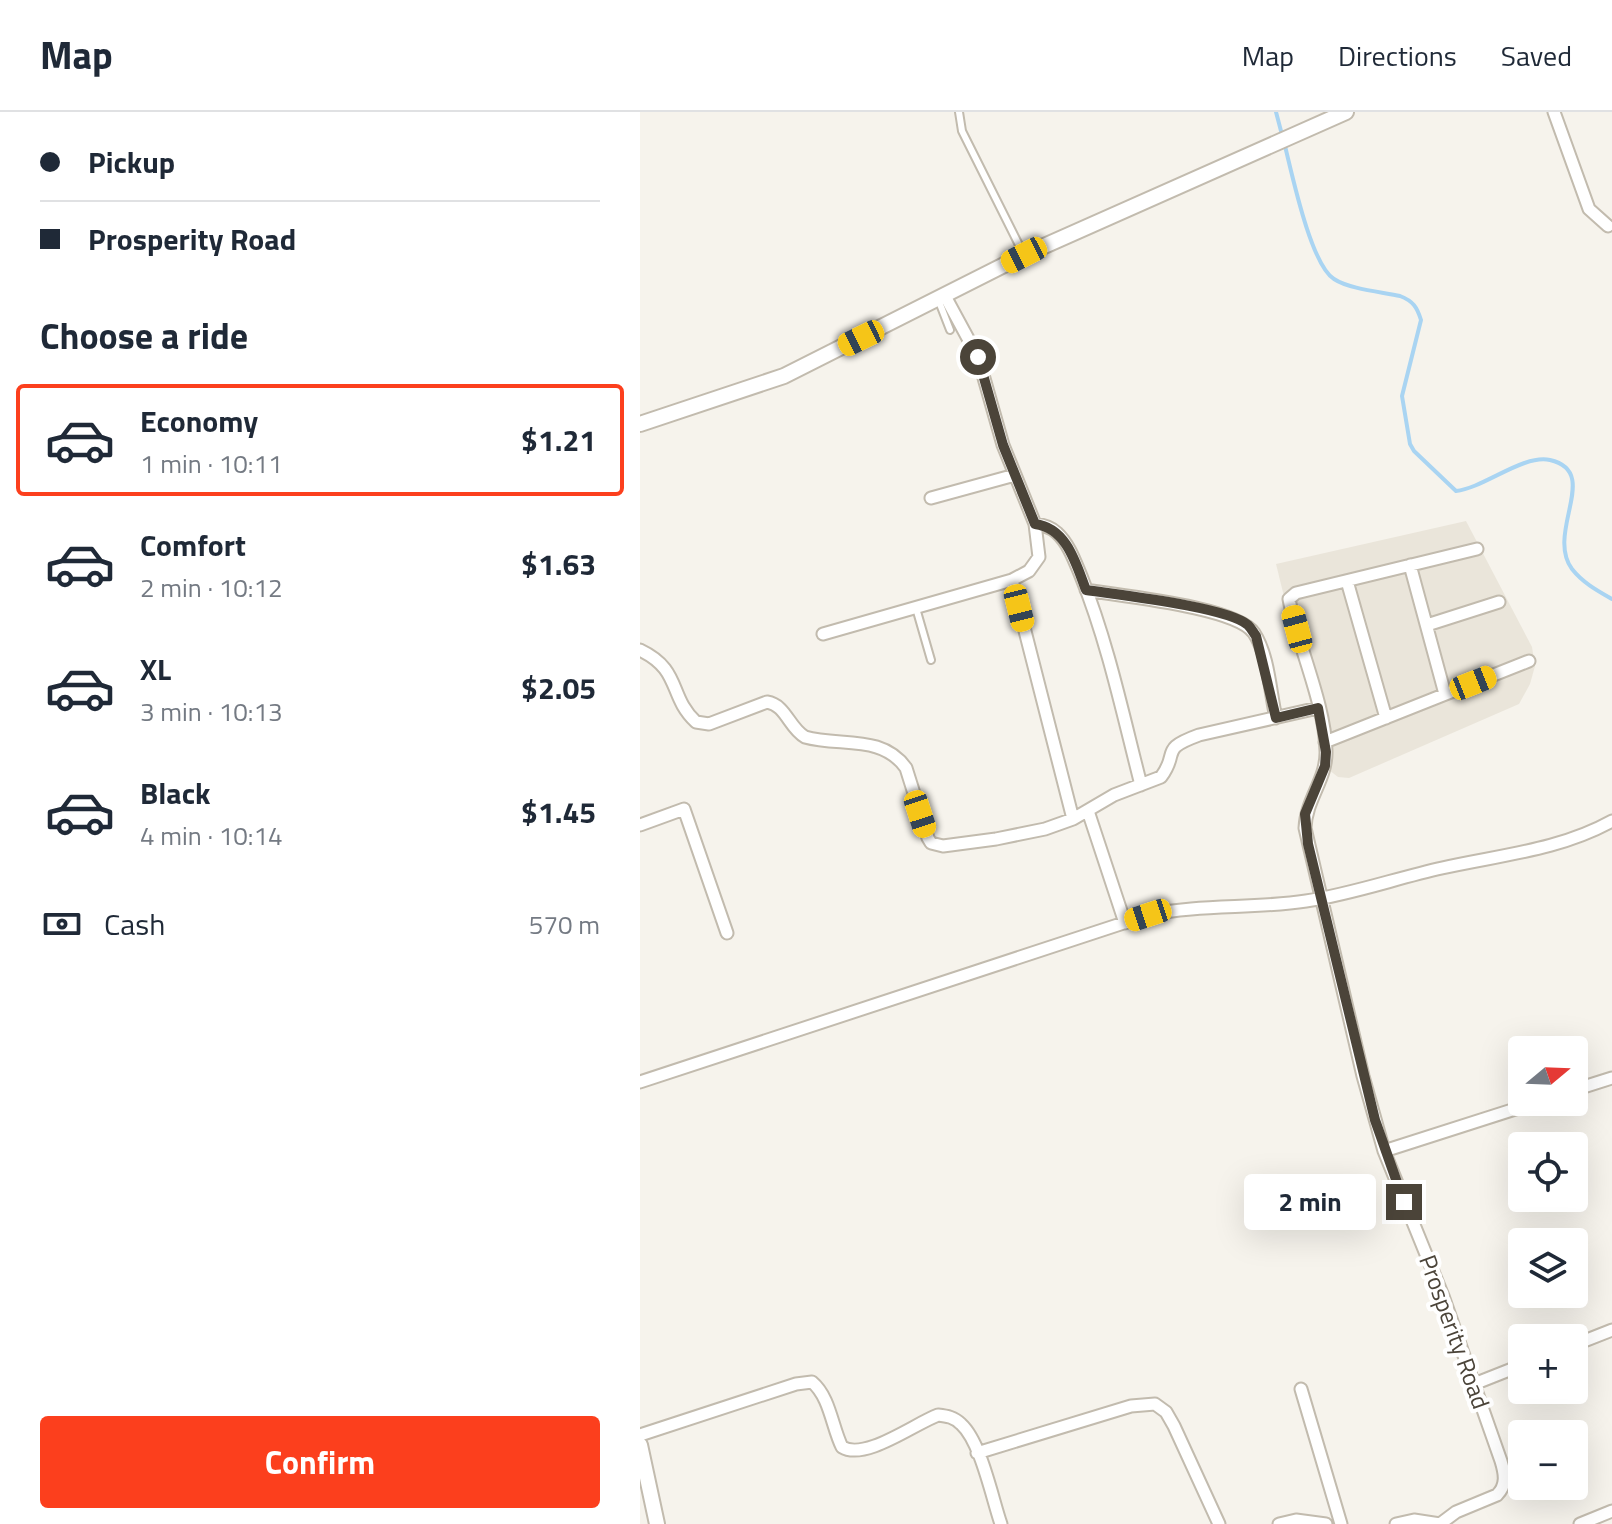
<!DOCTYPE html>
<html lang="en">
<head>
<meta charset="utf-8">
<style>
	:root { --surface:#fff; --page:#f2f2f3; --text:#1f2937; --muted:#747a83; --line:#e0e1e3; --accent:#fc3f1d }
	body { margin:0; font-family:"Titillium Web",sans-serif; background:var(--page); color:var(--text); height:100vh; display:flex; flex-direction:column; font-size:30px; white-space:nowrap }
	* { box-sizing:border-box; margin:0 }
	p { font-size:26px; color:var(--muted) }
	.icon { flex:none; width:44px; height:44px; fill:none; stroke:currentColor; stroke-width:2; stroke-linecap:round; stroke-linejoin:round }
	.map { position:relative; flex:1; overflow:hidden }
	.drawer { display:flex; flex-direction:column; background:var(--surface); width:640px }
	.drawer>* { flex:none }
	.banner { display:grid; align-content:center; height:176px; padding:0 40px; background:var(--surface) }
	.needle { width:52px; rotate:71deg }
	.tools { position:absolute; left:868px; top:924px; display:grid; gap:16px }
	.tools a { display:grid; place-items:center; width:80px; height:80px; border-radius:8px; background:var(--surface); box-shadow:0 8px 32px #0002; font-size:40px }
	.end { position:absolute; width:36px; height:36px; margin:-18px; border:10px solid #4b4439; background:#fff; box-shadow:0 0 0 4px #fff }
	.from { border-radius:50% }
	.bubble { position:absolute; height:56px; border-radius:8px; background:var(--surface); box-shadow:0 8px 32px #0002; font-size:26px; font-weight:700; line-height:56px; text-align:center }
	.car { position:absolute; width:24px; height:48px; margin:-24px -12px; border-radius:10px; box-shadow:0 0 6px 2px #0007; background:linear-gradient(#f5c518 24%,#345 0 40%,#f5c518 0 76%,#345 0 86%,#f5c518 0) }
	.banner b { display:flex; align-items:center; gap:28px; height:76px; font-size:30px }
	.banner b+b { border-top:2px solid var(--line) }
	.banner i { width:20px; height:20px; background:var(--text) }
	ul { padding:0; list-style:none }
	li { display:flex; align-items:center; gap:24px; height:112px; margin:0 16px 12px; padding:0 24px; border:4px solid transparent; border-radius:8px }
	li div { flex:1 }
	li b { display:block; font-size:30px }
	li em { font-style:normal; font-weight:700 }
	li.active { border-color:var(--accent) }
	li>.icon { width:72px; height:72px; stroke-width:1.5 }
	h2 { padding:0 40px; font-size:36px; line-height:96px }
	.pay { display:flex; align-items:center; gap:20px; height:88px; padding:0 40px; font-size:30px }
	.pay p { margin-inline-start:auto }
	.cta { display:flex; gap:16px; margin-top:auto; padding:16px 40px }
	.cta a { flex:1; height:92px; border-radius:8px; background:var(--accent); color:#fff; font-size:32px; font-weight:700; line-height:92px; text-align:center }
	header { display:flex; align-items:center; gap:48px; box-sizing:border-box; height:112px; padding:0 40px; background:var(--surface); border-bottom:2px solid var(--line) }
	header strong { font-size:38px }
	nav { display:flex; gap:44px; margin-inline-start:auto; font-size:28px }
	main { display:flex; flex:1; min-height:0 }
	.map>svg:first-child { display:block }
	.residential { fill:#eae5da }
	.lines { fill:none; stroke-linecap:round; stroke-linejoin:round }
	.stream { stroke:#a9d4f2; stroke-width:4 }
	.service-casing { stroke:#c2bbae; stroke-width:10 }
	.minor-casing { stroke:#c2bbae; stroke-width:15 }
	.tertiary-casing { stroke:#c2bbae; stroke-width:18 }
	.service { stroke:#fff; stroke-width:6 }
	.minor { stroke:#fff; stroke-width:11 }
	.tertiary { stroke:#fff; stroke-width:14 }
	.route { stroke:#4b4439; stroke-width:10 }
	.labels { text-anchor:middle; stroke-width:8; stroke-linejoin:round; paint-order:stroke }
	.street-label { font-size:24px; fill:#4b4439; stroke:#fff }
</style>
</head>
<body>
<header>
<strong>Map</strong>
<nav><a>Map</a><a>Directions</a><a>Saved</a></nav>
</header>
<main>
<section class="drawer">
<div class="banner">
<b><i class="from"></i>Pickup</b>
<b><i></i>Prosperity Road</b>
</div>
<h2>Choose a ride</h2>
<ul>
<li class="active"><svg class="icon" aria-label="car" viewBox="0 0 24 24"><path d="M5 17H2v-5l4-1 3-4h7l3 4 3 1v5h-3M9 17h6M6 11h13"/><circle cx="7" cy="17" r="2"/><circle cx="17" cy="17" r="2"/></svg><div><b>Economy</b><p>1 min · 10:11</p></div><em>$1.21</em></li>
<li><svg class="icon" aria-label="car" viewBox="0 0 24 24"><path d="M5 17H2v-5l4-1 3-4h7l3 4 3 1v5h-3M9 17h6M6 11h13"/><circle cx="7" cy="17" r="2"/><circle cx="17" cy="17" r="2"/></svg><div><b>Comfort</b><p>2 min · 10:12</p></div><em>$1.63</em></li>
<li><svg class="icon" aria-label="car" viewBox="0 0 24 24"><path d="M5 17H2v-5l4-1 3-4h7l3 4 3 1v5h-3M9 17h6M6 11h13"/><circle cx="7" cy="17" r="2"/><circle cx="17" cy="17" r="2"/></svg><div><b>XL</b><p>3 min · 10:13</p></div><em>$2.05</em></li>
<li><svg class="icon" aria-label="car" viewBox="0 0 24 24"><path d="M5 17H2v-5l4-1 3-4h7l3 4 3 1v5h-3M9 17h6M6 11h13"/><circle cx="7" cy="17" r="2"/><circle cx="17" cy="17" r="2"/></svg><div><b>Black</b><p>4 min · 10:14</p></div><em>$1.45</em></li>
</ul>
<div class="pay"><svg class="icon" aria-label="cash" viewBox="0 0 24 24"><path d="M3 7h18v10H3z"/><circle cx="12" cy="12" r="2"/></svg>Cash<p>570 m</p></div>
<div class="cta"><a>Confirm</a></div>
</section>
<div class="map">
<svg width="972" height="1412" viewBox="0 0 972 1412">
	<rect width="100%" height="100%" fill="#f6f3ec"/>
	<path class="residential" d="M826,409l66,126 3,19 -5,18 -11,20 -170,74 -11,-1 -9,-7 -8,-24 -45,-182z"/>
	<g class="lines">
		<path class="stream" d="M636,0l5,19
			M645,34c7,28 26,119 49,133 15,10 48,13 66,17 13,5 17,11 21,24l-19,76 8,48 4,7 42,40c28,-3 67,-37 94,-31 52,12 -5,72 22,109 11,14 26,22 40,30"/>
		<defs>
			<path id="service" d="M319,0l3,19 62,124
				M298,187l12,31
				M276,496l15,52"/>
			<path id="minor" d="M914,0l35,97 19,17
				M291,386l84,-23
				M395,412c9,1 16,3 22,9 12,11 18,29 24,43 27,67 42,139 60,209
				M770,453l35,129
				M372,468l61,239
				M707,469l39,137
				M446,478c35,6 150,17 168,43 15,23 16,59 22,85
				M787,513l72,-23
				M183,522l189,-54 17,-9 10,-14 -4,-33 -32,-79 -25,-88 -33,-61
				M0,538c42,20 28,46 56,72l13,2 58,-22c19,3 22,26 38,35 35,10 77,-3 101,31l22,70 3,5 12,3 53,-7 49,-10 28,-10 41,-24 47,-18c19,-25 -3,-27 38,-42l119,-27
				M685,630l204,-81
				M448,699l37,112
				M0,713l44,-16 43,124
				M0,970l508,-167c52,-11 105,-6 158,-14 46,-7 91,-23 136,-33 58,-13 118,-18 170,-47
				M934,978l38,-12
				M744,1039l153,-49
				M934,1233l38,-15
				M834,1272l48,-19
				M661,1277l40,135
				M0,1323l156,-51 16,-2c18,15 20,45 30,65 23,14 72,-23 96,-32 9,1 16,2 23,9 20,18 31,74 40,100
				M337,1341l154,-47 24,-2 11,8 8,14 45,98
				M639,1412l17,-4 30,4
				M756,1412l18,-4 26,4 16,-12 41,-17c10,-10 8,-21 4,-34l-58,-165 -59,-145 -21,-75 -58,-248c1,-29 22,-49 21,-77 -1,-48 -28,-104 -37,-152l7,-6 181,-44
				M940,1412l32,-13"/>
			<path id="tertiary" d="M0,312l144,-48 240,-121 322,-143
				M0,1333l17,79"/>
		</defs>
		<use href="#service" class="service-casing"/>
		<use href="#minor" class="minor-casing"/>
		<use href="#tertiary" class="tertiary-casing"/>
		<use href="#service" class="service"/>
		<use href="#minor" class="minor"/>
		<use href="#tertiary" class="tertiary"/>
	</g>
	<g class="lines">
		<path class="route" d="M338,245l25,88 32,79c32,4 41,40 51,66 33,5 141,17 162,35 3,3 5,7 8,11l20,82 42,-10 8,44 -1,14 -20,48 3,30 67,276 29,82"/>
	</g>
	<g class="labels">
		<g class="street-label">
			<text transform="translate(814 1220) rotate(70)" y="8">Prosperity Road</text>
		</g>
	</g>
</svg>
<div class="tools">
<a><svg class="needle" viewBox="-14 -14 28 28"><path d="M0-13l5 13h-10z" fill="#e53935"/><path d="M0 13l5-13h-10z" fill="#747a83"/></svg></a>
<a><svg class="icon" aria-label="locate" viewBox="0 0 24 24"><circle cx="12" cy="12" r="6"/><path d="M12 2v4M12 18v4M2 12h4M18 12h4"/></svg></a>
<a><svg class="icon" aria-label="layers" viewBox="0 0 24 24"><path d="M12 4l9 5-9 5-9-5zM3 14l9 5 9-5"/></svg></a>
<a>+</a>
<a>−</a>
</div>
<i class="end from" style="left:338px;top:245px"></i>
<i class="end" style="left:764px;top:1090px"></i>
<div class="bubble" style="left:604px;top:1062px;width:132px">2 min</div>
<i class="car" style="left:384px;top:143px;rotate:243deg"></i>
<i class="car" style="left:221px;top:226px;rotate:244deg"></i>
<i class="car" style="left:379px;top:496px;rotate:166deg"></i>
<i class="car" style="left:657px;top:517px;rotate:345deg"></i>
<i class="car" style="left:833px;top:571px;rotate:68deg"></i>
<i class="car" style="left:280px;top:702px;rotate:162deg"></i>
<i class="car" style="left:508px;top:803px;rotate:252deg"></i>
</div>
</main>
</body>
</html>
